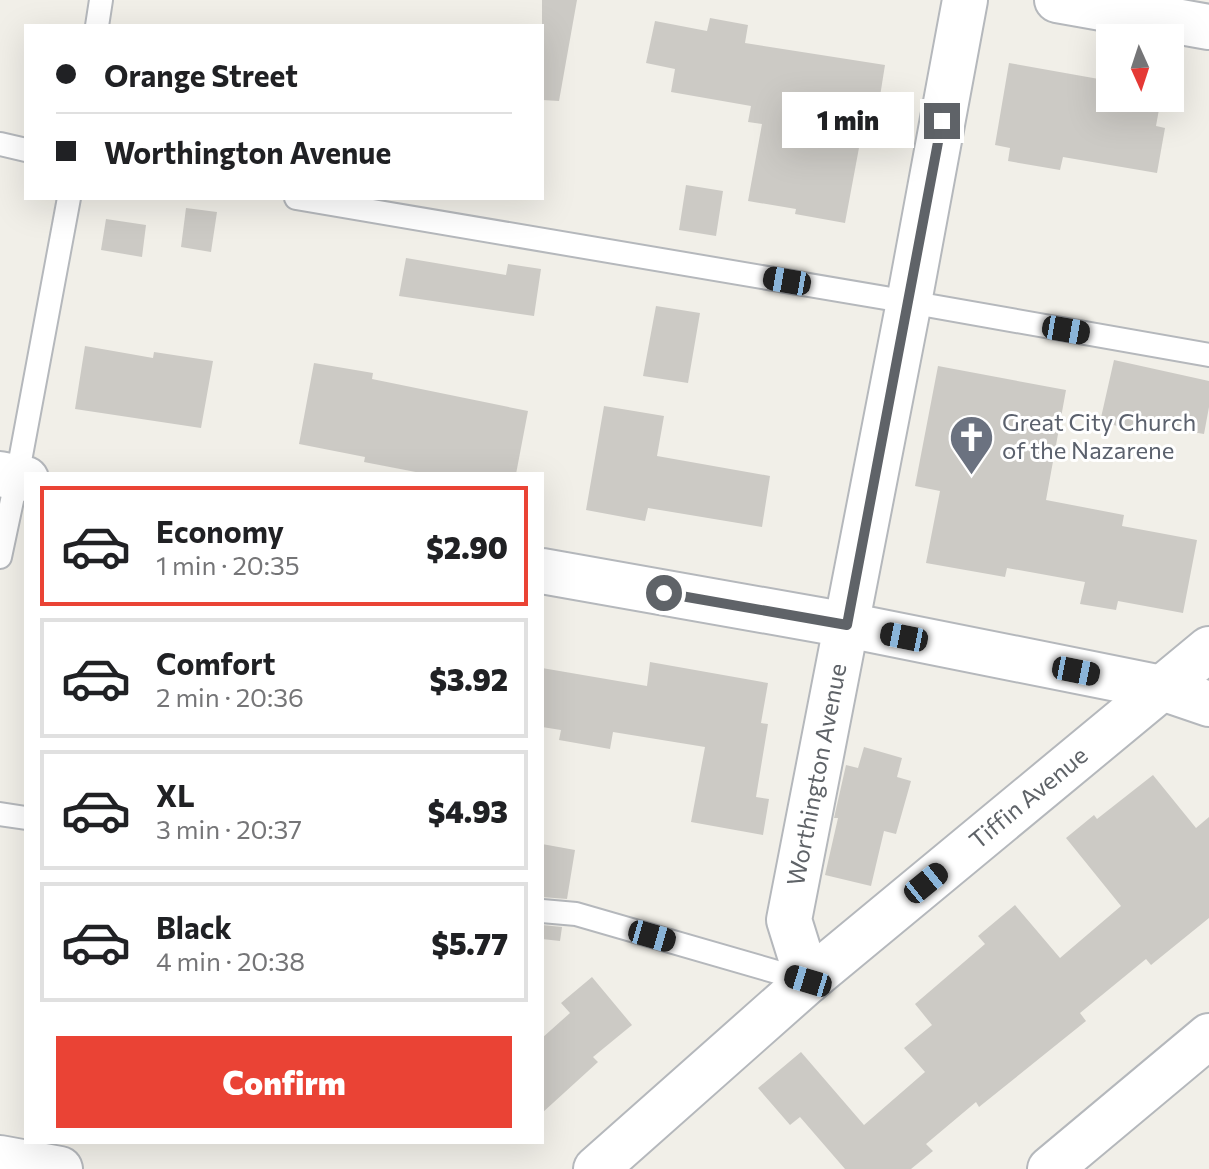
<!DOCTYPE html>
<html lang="en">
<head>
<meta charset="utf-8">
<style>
	:root { --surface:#fff; --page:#f6f6f6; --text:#202124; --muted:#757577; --line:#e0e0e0; --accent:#ea4335 }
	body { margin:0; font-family:Commissioner,sans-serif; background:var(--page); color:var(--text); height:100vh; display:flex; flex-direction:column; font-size:30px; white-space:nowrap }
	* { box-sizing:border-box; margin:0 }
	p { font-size:26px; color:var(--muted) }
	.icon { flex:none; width:44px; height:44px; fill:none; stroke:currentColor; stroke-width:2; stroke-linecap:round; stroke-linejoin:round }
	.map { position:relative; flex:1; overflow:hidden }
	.side { position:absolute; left:24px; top:472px; width:520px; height:672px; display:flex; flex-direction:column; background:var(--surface); border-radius:0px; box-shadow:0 8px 32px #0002 }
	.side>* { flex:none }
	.guide { position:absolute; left:24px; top:24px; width:520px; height:176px; border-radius:0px; box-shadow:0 8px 32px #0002; display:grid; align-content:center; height:176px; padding:0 32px; background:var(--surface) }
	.needle { width:52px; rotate:177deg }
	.tools { position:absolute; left:1096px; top:24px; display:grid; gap:16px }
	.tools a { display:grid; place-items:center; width:88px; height:88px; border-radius:0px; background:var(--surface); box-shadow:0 8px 32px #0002; font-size:40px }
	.end { position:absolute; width:36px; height:36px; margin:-18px; border:10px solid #5f6368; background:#fff; box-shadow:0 0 0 4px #fff }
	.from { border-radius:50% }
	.bubble { position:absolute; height:56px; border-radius:0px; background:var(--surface); box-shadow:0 8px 32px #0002; font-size:26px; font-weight:800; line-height:56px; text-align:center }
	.car { position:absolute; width:24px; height:48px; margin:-24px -12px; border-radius:10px; box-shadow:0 0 6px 2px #0007; background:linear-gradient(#222 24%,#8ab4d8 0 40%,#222 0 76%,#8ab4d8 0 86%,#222 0) }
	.guide b { display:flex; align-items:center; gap:28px; height:76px; font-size:30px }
	.guide b+b { border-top:2px solid var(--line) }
	.guide i { width:20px; height:20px; background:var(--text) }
	ul { padding:14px 0 0; list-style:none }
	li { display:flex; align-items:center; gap:24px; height:120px; margin:0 16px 12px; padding:0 16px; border:4px solid var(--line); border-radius:0px }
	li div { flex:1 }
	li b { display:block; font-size:30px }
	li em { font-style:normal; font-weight:800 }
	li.current { border-color:var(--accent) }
	li>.icon { width:72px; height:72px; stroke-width:1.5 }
	.primary-button { display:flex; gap:16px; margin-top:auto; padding:16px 32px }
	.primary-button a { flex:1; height:92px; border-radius:0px; background:var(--accent); color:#fff; font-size:32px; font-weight:800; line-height:92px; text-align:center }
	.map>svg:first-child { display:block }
	.building { fill:#cccac5 }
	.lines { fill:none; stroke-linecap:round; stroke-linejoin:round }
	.service-casing { stroke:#b5b8bc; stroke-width:26 }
	.minor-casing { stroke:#b5b8bc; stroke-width:48 }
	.service { stroke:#fff; stroke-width:22 }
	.minor { stroke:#fff; stroke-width:44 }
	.route { stroke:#5f6368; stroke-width:10 }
	.labels { text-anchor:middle; stroke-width:6; stroke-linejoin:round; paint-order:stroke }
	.worship-label { font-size:24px; fill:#5b616d; stroke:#fff; text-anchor:start }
	.street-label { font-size:24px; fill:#5f6368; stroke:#fff }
</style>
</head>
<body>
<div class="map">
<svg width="1209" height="1169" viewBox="0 0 1209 1169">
	<rect width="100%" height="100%" fill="#f1efe8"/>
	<path class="building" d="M542,0h35l-18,101 -17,-1z
		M710,18l38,7 -3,18 140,22 -12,75 -12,-3 -16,86 -50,-9 1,-5 -48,-8 14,-77 -14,-2 3,-16 -80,-14 4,-23 -29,-6 9,-42 52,10z
		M1009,63l101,18v17h51l-5,28 9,2 -8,45 -94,-16 -3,13 -52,-9 2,-13 -15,-3z
		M686,185l37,6 -7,45 -37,-6z
		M186,208l31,4 -6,40 -30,-5z
		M106,219l40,6 -4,32 -41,-7z
		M406,258l100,17 2,-11 33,5 -7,47 -135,-20z
		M656,306l44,7 -12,70 -45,-7z
		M85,346l68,12 1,-6 59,9 -12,67 -126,-19z
		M1114,360l95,21v26l-5,27 -58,-10 -2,8 -44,-10z
		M314,363l59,10 -1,6 156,32 -12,63h-90l-62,-12 1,-5 -66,-13z
		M938,366l128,24 -20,110 78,15 -2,11 75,14 -14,73 -65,-12 -2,9 -36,-6 5,-22 -78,-14 -2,9 -79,-14 14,-72 -25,-5z
		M604,406l60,10 -7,40 113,20 -8,51 -114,-19 -3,13 -59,-11z
		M650,662l118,21 -7,40 7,1 -12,73 13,2 -6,36 -72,-13 14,-75 -92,-15 -3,17 -51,-9 2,-10 -19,-3v-59l105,18z
		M864,747l38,11 -5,19 14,4 -15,53 -12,-3 -13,55 -46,-11 13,-57h-4l12,-53 12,3z
		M1153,775l43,53 13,-11v101l-58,47 -5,-6 -66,54 6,8 -107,86 -3,-5 -50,42 7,7 -22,18h-66l-45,-52 -10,8 -32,-37 43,-36 63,73 61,-53 -21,-24 28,-23 -17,-21 70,-60 -7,-8 37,-31 45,53 61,-52 -55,-68 28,-23 3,4z
		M542,844l33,6 -8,49 -25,-2z
		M542,925l20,2 -2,14 -18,-2z
		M592,977l40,48 -39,32 5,5 -56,51v-75l28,-25 -9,-10z"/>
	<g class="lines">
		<defs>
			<path id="service" d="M97,26l4,-26
				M0,144l26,6
				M296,198l613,104 300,53
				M0,557l17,-80 52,-279
				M0,814l26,4
				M542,911l34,3 232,67"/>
			<g id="minor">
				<path d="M1057,0l152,27"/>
				<path d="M0,474l26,5"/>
				<path d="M542,571l305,54 315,63 47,16"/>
				<path id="s1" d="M808,981l-19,-61 120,-618 56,-302"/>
				<path d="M0,1158l60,11"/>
				<path id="s2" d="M596,1169l212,-188 401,-332"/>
				<path d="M1050,1169l159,-133"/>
			</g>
		</defs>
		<use href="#service" class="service-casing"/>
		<use href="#minor" class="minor-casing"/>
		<use href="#service" class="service"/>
		<use href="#minor" class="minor"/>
	</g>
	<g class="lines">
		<path class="route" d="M664,593l183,32 95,-504"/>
	</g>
	<defs>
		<symbol id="church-pin" viewBox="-11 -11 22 30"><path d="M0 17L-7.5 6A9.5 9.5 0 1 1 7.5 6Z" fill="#6b7280" stroke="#fff"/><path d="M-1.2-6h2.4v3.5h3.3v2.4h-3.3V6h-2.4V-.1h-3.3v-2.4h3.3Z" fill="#fff"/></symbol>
	</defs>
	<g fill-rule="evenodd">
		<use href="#church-pin" x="946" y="412" width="51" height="69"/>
	</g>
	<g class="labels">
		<g class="worship-label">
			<text x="1002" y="431">Great City Church<tspan x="1002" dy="28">of the Nazarene</tspan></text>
		</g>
		<g class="street-label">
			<text dy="8" stroke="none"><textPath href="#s1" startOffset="212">Worthington Avenue</textPath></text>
			<text dy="8" stroke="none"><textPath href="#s2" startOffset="570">Tiffin Avenue</textPath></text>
		</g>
	</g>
</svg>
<div class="tools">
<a><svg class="needle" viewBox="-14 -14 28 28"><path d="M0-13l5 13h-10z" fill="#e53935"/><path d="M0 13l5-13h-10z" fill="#757577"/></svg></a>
</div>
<i class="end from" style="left:664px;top:593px"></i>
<i class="end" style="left:942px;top:121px"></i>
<div class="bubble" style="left:782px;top:92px;width:132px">1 min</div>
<i class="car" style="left:787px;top:281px;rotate:280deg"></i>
<i class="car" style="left:1066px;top:330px;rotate:100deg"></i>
<i class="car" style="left:904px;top:637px;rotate:281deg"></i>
<i class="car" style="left:1076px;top:671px;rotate:101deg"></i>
<i class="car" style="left:926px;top:883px;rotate:51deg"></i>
<i class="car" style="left:652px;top:936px;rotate:106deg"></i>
<i class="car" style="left:808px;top:981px;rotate:287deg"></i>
<div class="guide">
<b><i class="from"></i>Orange Street</b>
<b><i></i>Worthington Avenue</b>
</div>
<section class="side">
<ul>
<li class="current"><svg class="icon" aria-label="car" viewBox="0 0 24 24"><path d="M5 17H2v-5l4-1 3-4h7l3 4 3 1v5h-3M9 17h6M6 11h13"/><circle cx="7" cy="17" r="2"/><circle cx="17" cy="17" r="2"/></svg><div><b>Economy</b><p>1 min · 20:35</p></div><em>$2.90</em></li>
<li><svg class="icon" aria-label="car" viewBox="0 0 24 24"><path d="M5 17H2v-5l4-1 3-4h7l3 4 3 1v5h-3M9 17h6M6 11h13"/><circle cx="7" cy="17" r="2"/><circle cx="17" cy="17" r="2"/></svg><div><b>Comfort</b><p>2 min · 20:36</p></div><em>$3.92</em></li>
<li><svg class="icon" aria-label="car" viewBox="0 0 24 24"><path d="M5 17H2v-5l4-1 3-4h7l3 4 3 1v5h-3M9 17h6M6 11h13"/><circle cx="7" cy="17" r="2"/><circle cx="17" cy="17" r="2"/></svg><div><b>XL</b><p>3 min · 20:37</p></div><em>$4.93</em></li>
<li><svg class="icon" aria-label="car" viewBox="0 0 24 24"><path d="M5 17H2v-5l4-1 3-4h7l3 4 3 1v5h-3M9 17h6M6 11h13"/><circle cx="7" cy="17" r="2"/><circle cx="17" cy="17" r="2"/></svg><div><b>Black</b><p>4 min · 20:38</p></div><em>$5.77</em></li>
</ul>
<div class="primary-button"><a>Confirm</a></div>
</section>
</div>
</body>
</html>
